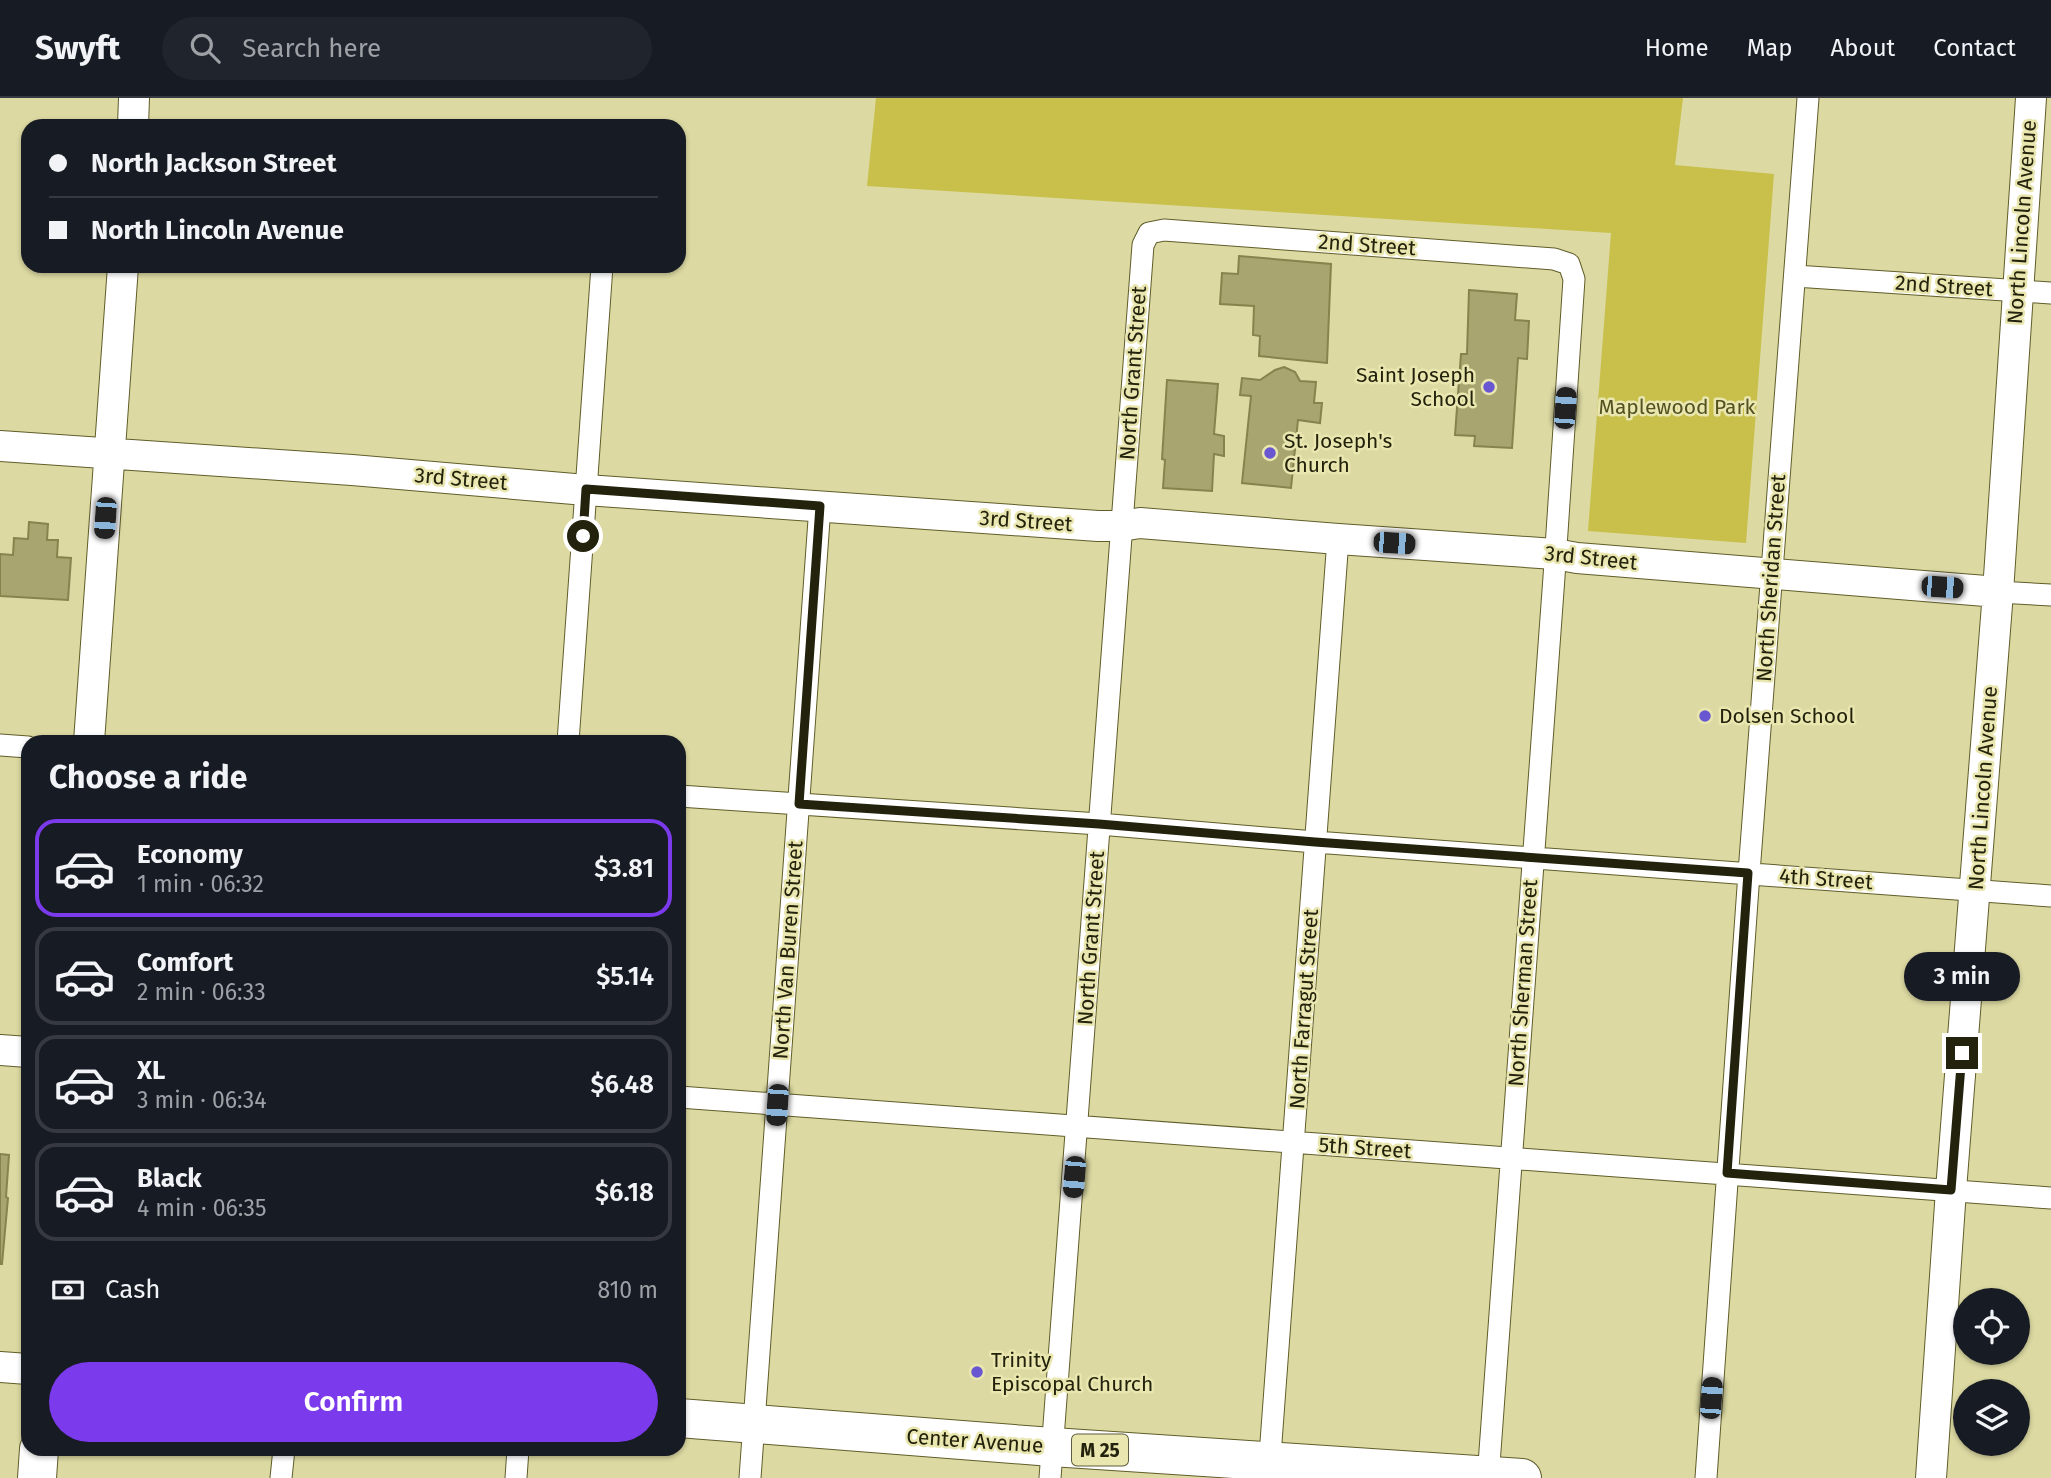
<!DOCTYPE html>
<html lang="en">
<head>
<meta charset="utf-8">
<style>
	:root { --surface:#171b24; --page:#20242c; --text:#f1f3f6; --muted:#9ea1a6; --line:#363941; --accent:#7c3aed }
	body { margin:0; font-family:"Fira Sans",sans-serif; background:var(--page); color:var(--text); height:100vh; display:flex; flex-direction:column; font-size:26px; white-space:nowrap }
	* { box-sizing:border-box; margin:0 }
	p { font-size:23px; color:var(--muted) }
	.icon { flex:none; width:38px; height:38px; fill:none; stroke:currentColor; stroke-width:2; stroke-linecap:round; stroke-linejoin:round }
	.map { position:relative; flex:1; overflow:hidden }
	.sheet { position:absolute; left:21px; top:637px; width:665px; height:721px; display:flex; flex-direction:column; background:var(--surface); border-radius:21px; box-shadow:0 2px 5px #0004 }
	.sheet>* { flex:none }
	.banner { position:absolute; left:21px; top:21px; width:665px; height:154px; border-radius:21px; box-shadow:0 2px 5px #0004; display:grid; align-content:center; height:154px; padding:0 28px; background:var(--surface) }
	.fabs { position:absolute; left:1953px; top:1190px; display:grid; gap:14px }
	.fabs a { display:grid; place-items:center; width:77px; height:77px; border-radius:50%; background:var(--surface); box-shadow:0 2px 5px #0004; font-size:35px }
	.end { position:absolute; width:32px; height:32px; margin:-16px; border:9px solid #23220c; background:#fff; box-shadow:0 0 0 4px #fff }
	.from { border-radius:50% }
	.bubble { position:absolute; height:49px; border-radius:24px; background:var(--surface); box-shadow:0 2px 5px #0004; font-size:23px; font-weight:600; line-height:49px; text-align:center }
	.car { position:absolute; width:21px; height:42px; margin:-21px -10px; border-radius:9px; box-shadow:0 0 5px 2px #0007; background:linear-gradient(#222 24%,#8ab4d8 0 40%,#222 0 76%,#8ab4d8 0 86%,#222 0) }
	.banner b { display:flex; align-items:center; gap:24px; height:66px; font-size:26px }
	.banner b+b { border-top:2px solid var(--line) }
	.banner i { width:18px; height:18px; background:var(--text) }
	ul { padding:0; list-style:none }
	li { display:flex; align-items:center; gap:21px; height:98px; margin:0 14px 10px; padding:0 14px; border:4px solid var(--line); border-radius:21px }
	li div { flex:1 }
	li b { display:block; font-size:26px }
	li em { font-style:normal; font-weight:600 }
	li.current { border-color:var(--accent) }
	li>.icon { width:63px; height:63px; stroke-width:1.5 }
	h2 { padding:0 28px; font-size:32px; line-height:84px }
	.pay { display:flex; align-items:center; gap:18px; height:77px; padding:0 28px; font-size:26px }
	.pay p { margin-inline-start:auto }
	.primary-button { display:flex; gap:14px; margin-top:auto; padding:14px 28px }
	.primary-button a { flex:1; height:80px; border-radius:42px; background:var(--accent); color:#fff; font-size:28px; font-weight:600; line-height:80px; text-align:center }
	header { display:flex; align-items:center; gap:42px; box-sizing:border-box; height:98px; padding:0 35px; background:var(--surface); border-bottom:2px solid var(--line) }
	header strong { font-size:33px }
	nav { display:flex; gap:38px; margin-inline-start:auto; font-size:24px }
	.search { width:490px; height:63px; background:var(--page); display:flex; align-items:center; gap:18px; box-sizing:border-box; padding:0 24px; border-radius:38px; color:var(--muted); font-size:26px }
	.map>svg:first-child { display:block }
	.green { fill:#c8c04b }
	.building { fill:#a8a570; stroke:#86834f; stroke-width:2 }
	.lines { fill:none; stroke-linecap:round; stroke-linejoin:round }
	.street-casing { stroke:#605d2a; stroke-width:23 }
	.secondary-casing { stroke:#605d2a; stroke-width:32 }
	.highway-casing { stroke:#605d2a; stroke-width:40 }
	.street { stroke:#fff; stroke-width:21 }
	.secondary { stroke:#fff; stroke-width:30 }
	.highway { stroke:#fff; stroke-width:38 }
	.route { stroke:#23220c; stroke-width:9 }
	.poi-dot { fill:#6957d1; stroke:#e9e6af; stroke-width:2.5 }
	.labels { text-anchor:middle; stroke-width:5; stroke-linejoin:round; paint-order:stroke }
	.shield { fill:#e9e6af; stroke:#5e5d3d; stroke-width:2 }
	.shield-label { font-size:19px; font-weight:bold; fill:#23220c }
	.street-label { font-size:21px; fill:#23220c; stroke:#e9e6af }
	.poi-label { font-size:21px; fill:#23220c; stroke:#e9e6af; text-anchor:start }
	.park-label { font-size:21px; fill:#545121; stroke:#e9e6af }
</style>
</head>
<body>
<header>
<strong>Swyft</strong>
<div class="search"><svg class="icon" aria-label="search" viewBox="0 0 24 24"><circle cx="10" cy="10" r="6"/><path d="M15 15l6 6"/></svg>Search here</div>
<nav><a>Home</a><a>Map</a><a>About</a><a>Contact</a></nav>
</header>
<div class="map">
<svg width="2051" height="1380" viewBox="0 0 2051 1380">
	<rect width="100%" height="100%" fill="#dcd9a2"/>
	<path class="green" d="M876,0h807l-8,67 99,9 -28,369 -158,-12 23,-298 -744,-47z"/>
	<path class="building" d="M1239,158l92,8 -4,99 -68,-7 1,-20 -7,-1 1,-29 -34,-2 2,-31 16,1z
		M1469,192l48,4 -2,26 14,1 -2,38 -9,-1 -6,90 -38,-2 1,-10 -20,-1 6,-81h6z
		M1284,269l11,5 5,9 16,1 -2,21h8l-2,20 -22,-3 -7,68 -49,-5 9,-87 -11,-1 2,-17 18,2 15,-10z
		M1167,282l51,4 -4,50 10,2v20l-10,-2 -2,37 -49,-3 2,-28 -3,-1z
		M29,424l19,2 -1,16h11l-1,17 14,1 -3,42 -68,-4v-42l13,1 1,-17 14,1z
		M0,1056l9,1 -3,42 2,1 -6,66h-2z"/>
	<g class="lines">
		<defs>
			<path id="street" d="M1795,178l256,17
				M1998,494l53,3
				M568,644l34,-476
				M0,647l28,2
				M679,698l420,28 216,18 736,54
				M679,999l1372,101
				M1269,1371l69,-930
				M281,1380l3,-29
				M516,1380l2,-29
				M750,1380l70,-972
				M1050,1380l93,-1233 6,-12 15,-3 390,29 15,5 5,15 -20,298 -66,901
				M1706,1380l43,-605 59,-775"/>
			<path id="secondary" d="M133,28l1,-28
				M0,348l352,24 234,20 512,36h23l19,-3 198,16 217,15 22,4 421,34
				M89,644l34,-476
				M0,952l28,2
				M0,1269l28,2
				M1931,1380l20,-288 47,-598 33,-494"/>
			<path id="highway" d="M679,1320l373,29 470,31
				M37,1380l2,-29"/>
		</defs>
		<use href="#street" class="street-casing"/>
		<use href="#secondary" class="secondary-casing"/>
		<use href="#highway" class="highway-casing"/>
		<use href="#street" class="street"/>
		<use href="#secondary" class="secondary"/>
		<use href="#highway" class="highway"/>
	</g>
	<g class="lines">
		<path class="route" d="M583,438l3,-47 234,17 -21,298 300,20 216,18 433,31 -21,300 224,17 11,-137"/>
	</g>
	<g class="poi-dot">
		<circle cx="1489" cy="289" r="7"/>
		<circle cx="1270" cy="355" r="7"/>
		<circle cx="1705" cy="618" r="7"/>
		<circle cx="977" cy="1274" r="7"/>
	</g>
	<g class="labels">
		<rect class="shield" x="1072" y="1336.5" width="56" height="31" rx="5"/>
		<g class="shield-label">
			<text x="1100" y="1359">M 25</text>
		</g>
		<g class="street-label">
			<text transform="translate(2022 124) rotate(-86)" y="7">North Lincoln Avenue</text>
			<text transform="translate(1367 147) rotate(4)" y="7">2nd Street</text>
			<text transform="translate(1944 188) rotate(4)" y="7">2nd Street</text>
			<text transform="translate(1133 275) rotate(-86)" y="7">North Grant Street</text>
			<text transform="translate(461 381) rotate(5)" y="7">3rd Street</text>
			<text transform="translate(1026 423) rotate(4)" y="7">3rd Street</text>
			<text transform="translate(1591 460) rotate(6)" y="7">3rd Street</text>
			<text transform="translate(1771 480) rotate(-86)" y="7">North Sheridan Street</text>
			<text transform="translate(1983 690) rotate(-86)" y="7">North Lincoln Avenue</text>
			<text transform="translate(1826 781) rotate(4)" y="7">4th Street</text>
			<text transform="translate(1091 840) rotate(-86)" y="7">North Grant Street</text>
			<text transform="translate(788 852) rotate(-86)" y="7">North Van Buren Street</text>
			<text transform="translate(1523 885) rotate(-86)" y="7">North Sherman Street</text>
			<text transform="translate(1304 911) rotate(-86)" y="7">North Farragut Street</text>
			<text transform="translate(1365 1050) rotate(4)" y="7">5th Street</text>
			<text transform="translate(975 1343) rotate(4)" y="7">Center Avenue</text>
		</g>
		<g class="poi-label">
			<text x="1475" y="284" text-anchor="end">Saint Joseph<tspan x="1475" dy="24">School</tspan></text>
			<text x="1284" y="350">St. Joseph's<tspan x="1284" dy="24">Church</tspan></text>
			<text x="1719" y="625">Dolsen School</text>
			<text x="991" y="1269">Trinity<tspan x="991" dy="24">Episcopal Church</tspan></text>
		</g>
		<g class="park-label">
			<text x="1677" y="316">Maplewood Park</text>
		</g>
	</g>
</svg>
<div class="fabs">
<a><svg class="icon" aria-label="locate" viewBox="0 0 24 24"><circle cx="12" cy="12" r="6"/><path d="M12 2v4M12 18v4M2 12h4M18 12h4"/></svg></a>
<a><svg class="icon" aria-label="layers" viewBox="0 0 24 24"><path d="M12 4l9 5-9 5-9-5zM3 14l9 5 9-5"/></svg></a>
</div>
<i class="end from" style="left:583px;top:438px"></i>
<i class="end" style="left:1962px;top:955px"></i>
<div class="bubble" style="left:1904px;top:854px;width:116px">3 min</div>
<i class="car" style="left:1565px;top:310px;rotate:4deg"></i>
<i class="car" style="left:105px;top:420px;rotate:184deg"></i>
<i class="car" style="left:1394px;top:445px;rotate:94deg"></i>
<i class="car" style="left:1942px;top:489px;rotate:94deg"></i>
<i class="car" style="left:777px;top:1007px;rotate:184deg"></i>
<i class="car" style="left:1074px;top:1079px;rotate:185deg"></i>
<i class="car" style="left:1711px;top:1300px;rotate:4deg"></i>
<div class="banner">
<b><i class="from"></i>North Jackson Street</b>
<b><i></i>North Lincoln Avenue</b>
</div>
<section class="sheet">
<h2>Choose a ride</h2>
<ul>
<li class="current"><svg class="icon" aria-label="car" viewBox="0 0 24 24"><path d="M5 17H2v-5l4-1 3-4h7l3 4 3 1v5h-3M9 17h6M6 11h13"/><circle cx="7" cy="17" r="2"/><circle cx="17" cy="17" r="2"/></svg><div><b>Economy</b><p>1 min · 06:32</p></div><em>$3.81</em></li>
<li><svg class="icon" aria-label="car" viewBox="0 0 24 24"><path d="M5 17H2v-5l4-1 3-4h7l3 4 3 1v5h-3M9 17h6M6 11h13"/><circle cx="7" cy="17" r="2"/><circle cx="17" cy="17" r="2"/></svg><div><b>Comfort</b><p>2 min · 06:33</p></div><em>$5.14</em></li>
<li><svg class="icon" aria-label="car" viewBox="0 0 24 24"><path d="M5 17H2v-5l4-1 3-4h7l3 4 3 1v5h-3M9 17h6M6 11h13"/><circle cx="7" cy="17" r="2"/><circle cx="17" cy="17" r="2"/></svg><div><b>XL</b><p>3 min · 06:34</p></div><em>$6.48</em></li>
<li><svg class="icon" aria-label="car" viewBox="0 0 24 24"><path d="M5 17H2v-5l4-1 3-4h7l3 4 3 1v5h-3M9 17h6M6 11h13"/><circle cx="7" cy="17" r="2"/><circle cx="17" cy="17" r="2"/></svg><div><b>Black</b><p>4 min · 06:35</p></div><em>$6.18</em></li>
</ul>
<div class="pay"><svg class="icon" aria-label="cash" viewBox="0 0 24 24"><path d="M3 7h18v10H3z"/><circle cx="12" cy="12" r="2"/></svg>Cash<p>810 m</p></div>
<div class="primary-button"><a>Confirm</a></div>
</section>
</div>
</body>
</html>
